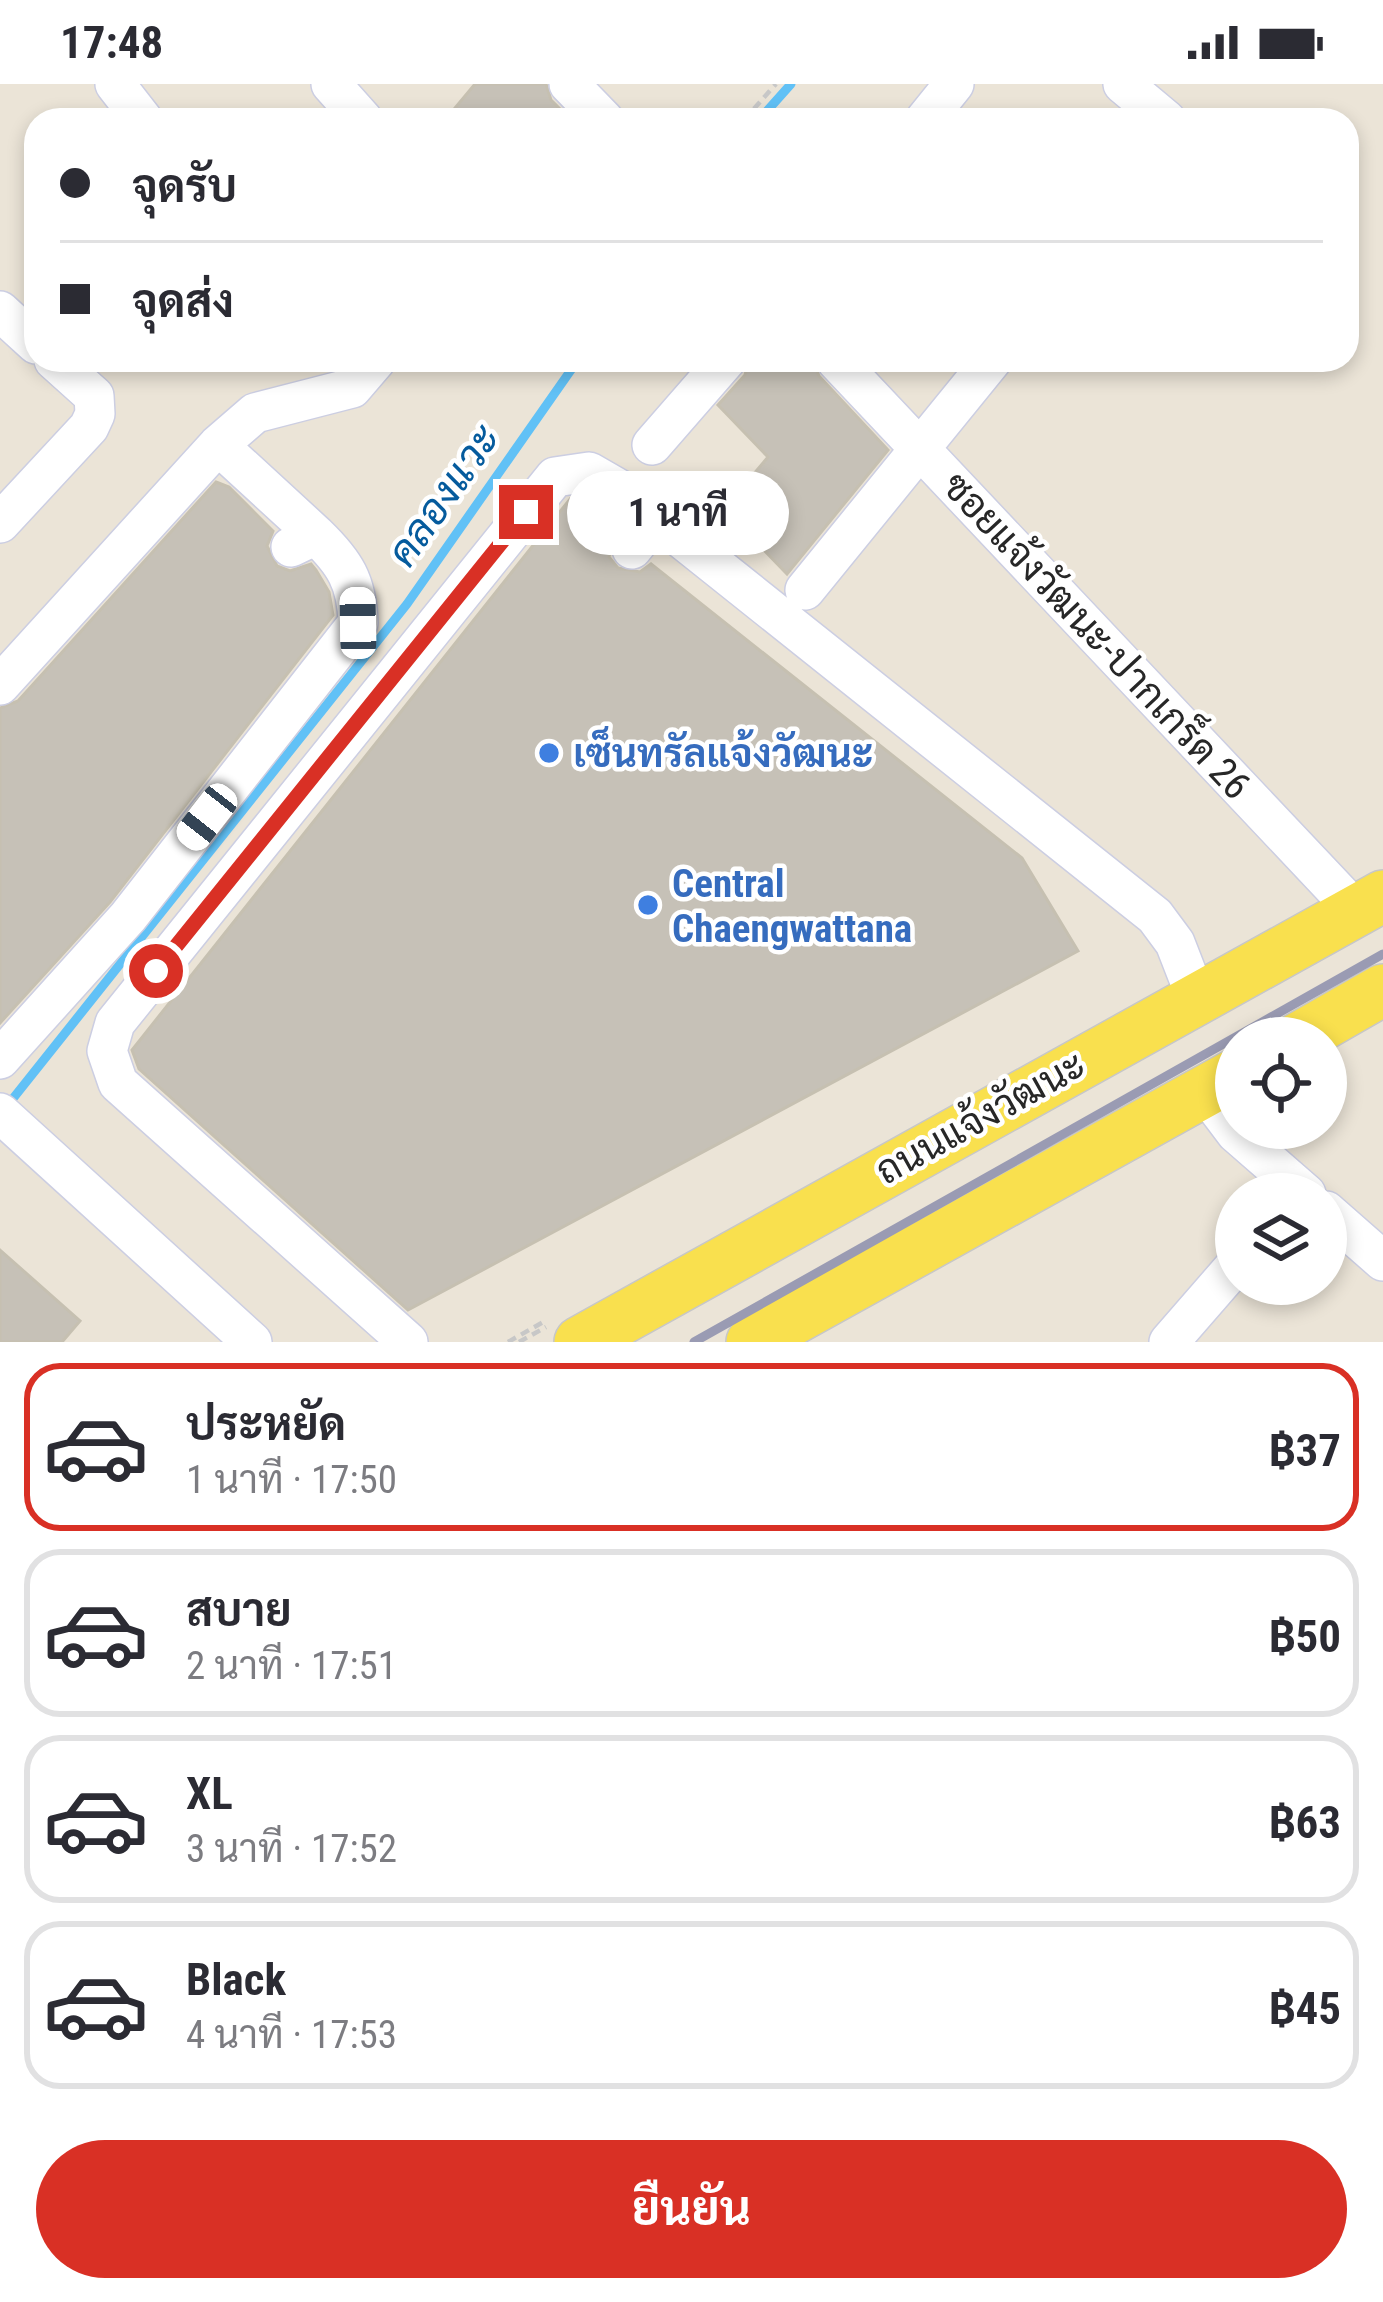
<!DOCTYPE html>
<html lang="th">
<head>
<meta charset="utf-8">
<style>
	:root { --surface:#fff; --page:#f7f7f7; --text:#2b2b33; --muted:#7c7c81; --line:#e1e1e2; --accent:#d93025 }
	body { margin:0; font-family:"Roboto Condensed",Sarabun,sans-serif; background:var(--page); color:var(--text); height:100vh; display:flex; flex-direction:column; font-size:45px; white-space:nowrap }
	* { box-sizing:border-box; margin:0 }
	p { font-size:39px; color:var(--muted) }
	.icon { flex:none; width:66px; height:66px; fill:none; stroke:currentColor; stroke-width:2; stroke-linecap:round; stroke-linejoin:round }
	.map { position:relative; height:1258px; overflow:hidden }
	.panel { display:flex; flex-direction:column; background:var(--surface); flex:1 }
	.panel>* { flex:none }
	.banner { position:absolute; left:24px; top:24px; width:1335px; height:264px; border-radius:36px; box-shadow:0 6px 18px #0003; display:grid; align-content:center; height:264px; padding:0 36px; background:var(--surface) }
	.fabs { position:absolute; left:1215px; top:933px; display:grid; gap:24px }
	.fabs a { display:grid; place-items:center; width:132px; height:132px; border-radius:50%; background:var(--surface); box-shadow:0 6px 18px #0003; font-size:60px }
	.end { position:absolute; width:54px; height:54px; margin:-27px; border:15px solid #d93025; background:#fff; box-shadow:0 0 0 6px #fff }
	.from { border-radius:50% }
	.bubble { position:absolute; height:84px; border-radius:42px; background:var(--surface); box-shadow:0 6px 18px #0003; font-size:39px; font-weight:700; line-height:84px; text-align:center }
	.car { position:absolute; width:36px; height:72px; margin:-36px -18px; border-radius:15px; box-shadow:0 0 9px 3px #0007; background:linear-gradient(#fff 24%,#345 0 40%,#fff 0 76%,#345 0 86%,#fff 0) }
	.banner b { display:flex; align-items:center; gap:42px; height:114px; font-size:45px }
	.banner b+b { border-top:3px solid var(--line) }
	.banner i { width:30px; height:30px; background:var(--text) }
	ul { padding:21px 0 0; list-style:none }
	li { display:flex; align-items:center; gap:36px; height:168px; margin:0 24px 18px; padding:0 12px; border:6px solid var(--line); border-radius:36px }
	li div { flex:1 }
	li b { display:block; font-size:45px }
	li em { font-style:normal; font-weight:700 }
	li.selected { border-color:var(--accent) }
	li>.icon { width:108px; height:108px; stroke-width:1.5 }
	.cta { display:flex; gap:24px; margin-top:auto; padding:24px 36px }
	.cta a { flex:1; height:138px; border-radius:72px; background:var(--accent); color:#fff; font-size:48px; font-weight:700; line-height:138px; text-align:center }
	.status { display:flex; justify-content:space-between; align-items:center; height:84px; padding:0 60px; background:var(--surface); direction:ltr }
	.status svg { height:33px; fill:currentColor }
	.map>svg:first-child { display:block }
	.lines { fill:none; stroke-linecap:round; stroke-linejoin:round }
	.stream { stroke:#61c1f6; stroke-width:9 }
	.building { fill:#c6c1b7; stroke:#c6c0b1; stroke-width:3 }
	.minor-casing { stroke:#cccee2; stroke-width:42 }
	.major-casing { stroke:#c7c7c7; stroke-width:54 }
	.path { stroke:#c7c7c7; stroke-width:4.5; stroke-dasharray:9 6; stroke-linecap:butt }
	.minor { stroke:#fff; stroke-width:39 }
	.major { stroke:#f9e04e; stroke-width:51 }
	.rail { stroke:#9a9bb3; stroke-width:9 }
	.route { stroke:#d93025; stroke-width:15 }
	.shop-dot { fill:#3f7fe0; stroke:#fff; stroke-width:4.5 }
	.labels { text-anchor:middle; stroke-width:9; stroke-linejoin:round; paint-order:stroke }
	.street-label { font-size:39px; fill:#272727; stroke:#fff }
	.shop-label { font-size:39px; font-weight:bold; fill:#366cbe; stroke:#fff; text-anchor:start }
	.water-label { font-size:42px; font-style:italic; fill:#055b9d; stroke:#fff }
</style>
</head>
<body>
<div class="status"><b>17:48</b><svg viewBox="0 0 49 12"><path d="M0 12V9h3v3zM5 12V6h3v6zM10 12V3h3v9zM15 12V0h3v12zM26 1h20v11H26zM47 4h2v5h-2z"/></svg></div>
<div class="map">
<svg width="1383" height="1258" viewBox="0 0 1383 1258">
	<rect width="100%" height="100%" fill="#ebe4d7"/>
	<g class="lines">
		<path class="stream" d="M759,36l32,-36
			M7,1022l400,-502 171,-244"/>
	</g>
	<path class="building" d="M475,0h71l5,16 20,20h-126z
		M749,276h64l6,16 69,74 -101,124 -63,-65 44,-52 -50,-52 27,-30z
		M216,398l13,5 44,44 -6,15 10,20 13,5 21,-7 5,6 13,22 4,23 -223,287 -110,121v-315l18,-7z
		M570,415l43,35 -4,23 9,11 22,4 11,-8 371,294 56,93 -670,359 -269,-241 -7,-19z
		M0,1166l80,71 -18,21h-62z"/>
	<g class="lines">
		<defs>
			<path id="minor" d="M115,0l28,36
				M331,0l32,36
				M569,0l35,36
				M1123,0l43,36
				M925,36l29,-36
				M0,227l36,33
				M836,276l520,551
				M218,361l98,90
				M652,361l74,-85
				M0,439l89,-96 6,-13 -1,-18 -40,-36
				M632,465l24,-30
				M805,506l187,-230
				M0,601l218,-240 37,-32 97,-25 24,-28
				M0,975l128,-142 230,-294c-1,-41 -13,-60 -42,-88l-25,12
				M1205,1008l31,41 70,61
				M0,1029l252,229
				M1326,1127l57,50
				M408,1258l-290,-259 -11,-32 8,-28 440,-546 34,-5 33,19 533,425 20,27 21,54
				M1169,1258l67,-77"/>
			<path id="major" d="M1299,954l84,-48
				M580,1258l803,-446
				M752,1258l484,-268"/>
		</defs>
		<use href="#minor" class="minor-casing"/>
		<use href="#major" class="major-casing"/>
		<path class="path" d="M744,36l32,-36
			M508,1258l37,-21
			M519,1258l27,-15"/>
		<use href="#minor" class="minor"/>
		<use href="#major" class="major"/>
		<path class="rail" d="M694,1258l689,-388"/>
	</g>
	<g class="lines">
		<path class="route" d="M156,887l370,-459"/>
	</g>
	<g class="shop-dot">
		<circle cx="549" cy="669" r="12"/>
		<circle cx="648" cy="821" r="12"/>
	</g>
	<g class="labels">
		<g class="street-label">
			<text transform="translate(1097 551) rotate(47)" y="14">ซอยแจ้งวัฒนะ-ปากเกร็ด 26</text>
			<text transform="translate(980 1033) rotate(-29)" y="14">ถนนแจ้งวัฒนะ</text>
		</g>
		<g class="shop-label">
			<text x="573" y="683">เซ็นทรัลแจ้งวัฒนะ</text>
			<text x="672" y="813">Central<tspan x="672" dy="45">Chaengwattana</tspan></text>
		</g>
		<g class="water-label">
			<text transform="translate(443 411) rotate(-55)" y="15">คลองแวะ</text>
		</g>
	</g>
</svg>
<div class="fabs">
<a><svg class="icon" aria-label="locate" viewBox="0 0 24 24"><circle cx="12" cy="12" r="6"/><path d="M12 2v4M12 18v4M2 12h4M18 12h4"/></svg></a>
<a><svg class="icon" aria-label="layers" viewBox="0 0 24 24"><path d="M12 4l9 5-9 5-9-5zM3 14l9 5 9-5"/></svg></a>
</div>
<i class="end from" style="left:156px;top:887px"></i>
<i class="end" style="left:526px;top:428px"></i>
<div class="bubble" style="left:567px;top:387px;width:222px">1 นาที</div>
<i class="car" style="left:358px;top:539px;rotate:359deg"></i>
<i class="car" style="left:207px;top:733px;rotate:218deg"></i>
<div class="banner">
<b><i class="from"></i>จุดรับ</b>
<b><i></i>จุดส่ง</b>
</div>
</div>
<section class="panel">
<ul>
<li class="selected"><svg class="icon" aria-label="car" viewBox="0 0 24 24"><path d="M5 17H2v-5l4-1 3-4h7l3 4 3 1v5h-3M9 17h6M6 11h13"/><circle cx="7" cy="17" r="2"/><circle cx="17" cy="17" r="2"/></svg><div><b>ประหยัด</b><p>1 นาที · 17:50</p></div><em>฿37</em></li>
<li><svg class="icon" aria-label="car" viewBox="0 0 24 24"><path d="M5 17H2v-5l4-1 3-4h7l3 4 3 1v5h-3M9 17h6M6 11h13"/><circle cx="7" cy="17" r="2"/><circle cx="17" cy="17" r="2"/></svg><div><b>สบาย</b><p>2 นาที · 17:51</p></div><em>฿50</em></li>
<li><svg class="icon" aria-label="car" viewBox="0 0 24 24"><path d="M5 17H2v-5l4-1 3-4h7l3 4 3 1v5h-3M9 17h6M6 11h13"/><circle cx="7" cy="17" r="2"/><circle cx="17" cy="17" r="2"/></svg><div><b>XL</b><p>3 นาที · 17:52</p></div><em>฿63</em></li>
<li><svg class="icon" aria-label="car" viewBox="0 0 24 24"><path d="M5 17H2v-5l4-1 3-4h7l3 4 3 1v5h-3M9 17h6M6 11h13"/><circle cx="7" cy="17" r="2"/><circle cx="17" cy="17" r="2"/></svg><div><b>Black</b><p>4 นาที · 17:53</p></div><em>฿45</em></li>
</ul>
<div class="cta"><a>ยืนยัน</a></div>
</section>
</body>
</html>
